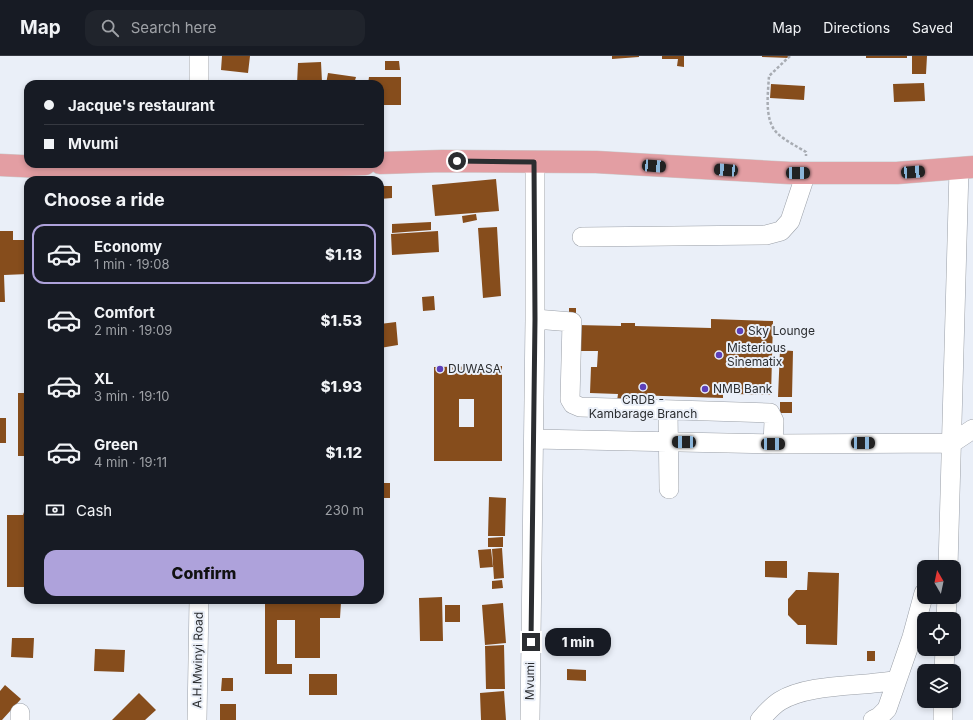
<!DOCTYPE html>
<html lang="en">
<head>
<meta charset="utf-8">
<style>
	:root { --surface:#171b24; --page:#20242c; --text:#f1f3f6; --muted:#9ea1a6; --line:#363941; --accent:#aea2db }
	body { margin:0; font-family:Inter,sans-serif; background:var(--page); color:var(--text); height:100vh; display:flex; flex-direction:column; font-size:15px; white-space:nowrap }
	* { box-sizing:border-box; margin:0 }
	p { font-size:13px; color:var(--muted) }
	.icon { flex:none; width:22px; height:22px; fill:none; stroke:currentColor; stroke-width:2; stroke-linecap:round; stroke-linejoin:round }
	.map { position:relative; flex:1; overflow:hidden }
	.side { position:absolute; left:24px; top:120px; width:360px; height:428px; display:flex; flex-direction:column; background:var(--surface); border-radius:12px; box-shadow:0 2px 6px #0003 }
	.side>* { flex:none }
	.guide { position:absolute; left:24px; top:24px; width:360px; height:88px; border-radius:12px; box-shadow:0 2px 6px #0003; display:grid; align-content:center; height:88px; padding:0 20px; background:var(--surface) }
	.needle { width:26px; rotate:351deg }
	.buttons { position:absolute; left:917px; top:504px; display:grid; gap:8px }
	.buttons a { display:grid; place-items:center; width:44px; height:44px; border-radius:8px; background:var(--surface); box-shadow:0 2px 6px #0003; font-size:20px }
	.end { position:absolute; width:18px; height:18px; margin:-9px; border:5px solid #2b2d30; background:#fff; box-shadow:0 0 0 2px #fff }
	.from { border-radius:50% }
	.bubble { position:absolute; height:28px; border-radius:12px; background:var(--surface); box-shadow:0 2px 6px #0003; font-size:13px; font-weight:800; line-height:28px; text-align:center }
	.car { position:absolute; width:12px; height:24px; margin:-12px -6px; border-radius:5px; box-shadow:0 0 3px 1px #0007; background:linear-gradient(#222 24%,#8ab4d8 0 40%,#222 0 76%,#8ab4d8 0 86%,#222 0) }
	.guide b { display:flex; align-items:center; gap:14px; height:38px; font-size:15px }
	.guide b+b { border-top:1px solid var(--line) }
	.guide i { width:10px; height:10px; background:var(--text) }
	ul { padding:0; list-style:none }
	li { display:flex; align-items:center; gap:12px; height:60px; margin:0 8px 6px; padding:0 12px; border:2px solid transparent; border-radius:12px }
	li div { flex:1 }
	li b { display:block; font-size:15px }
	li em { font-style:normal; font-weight:800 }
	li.on { border-color:var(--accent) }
	li>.icon { width:36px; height:36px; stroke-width:1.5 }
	h2 { padding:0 20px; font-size:18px; line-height:48px }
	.pay { display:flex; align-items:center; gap:10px; height:44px; padding:0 20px; font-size:15px }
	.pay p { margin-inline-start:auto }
	.action { display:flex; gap:8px; margin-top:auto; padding:8px 20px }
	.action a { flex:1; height:46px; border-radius:12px; background:var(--accent); color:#111; font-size:16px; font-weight:800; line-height:46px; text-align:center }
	header { display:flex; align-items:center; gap:24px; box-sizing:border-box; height:56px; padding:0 20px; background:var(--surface); border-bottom:1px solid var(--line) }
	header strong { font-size:19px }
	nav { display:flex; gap:22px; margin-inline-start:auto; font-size:14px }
	.search { width:280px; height:36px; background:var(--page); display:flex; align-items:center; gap:10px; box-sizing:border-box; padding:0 14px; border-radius:12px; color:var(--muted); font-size:15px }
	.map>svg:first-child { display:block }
	.building { fill:#864d1c; fill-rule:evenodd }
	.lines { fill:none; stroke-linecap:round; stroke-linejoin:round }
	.minor-casing { stroke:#9a9fa7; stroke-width:20 }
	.major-casing { stroke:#cccdcd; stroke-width:23 }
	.path { stroke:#a8acb3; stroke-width:2.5; stroke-dasharray:3 2; stroke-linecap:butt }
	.minor { stroke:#fff; stroke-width:19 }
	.major { stroke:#e39ea3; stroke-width:22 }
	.route { stroke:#2b2d30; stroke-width:5 }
	.poi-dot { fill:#5c40b9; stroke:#eaeff8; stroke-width:1.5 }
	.labels { text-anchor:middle; stroke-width:4; stroke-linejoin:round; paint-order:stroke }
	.poi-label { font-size:12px; fill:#2b2d30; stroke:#eaeff8; text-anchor:start }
	.street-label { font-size:12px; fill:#2b2d30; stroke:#eaeff8 }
</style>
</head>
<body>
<header>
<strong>Map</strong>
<div class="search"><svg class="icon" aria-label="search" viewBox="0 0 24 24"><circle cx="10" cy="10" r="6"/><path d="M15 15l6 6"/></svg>Search here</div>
<nav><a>Map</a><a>Directions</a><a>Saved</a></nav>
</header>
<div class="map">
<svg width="973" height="664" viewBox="0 0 973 664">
	<rect width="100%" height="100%" fill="#eaeff8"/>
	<path class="building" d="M222,0h28l-2,17 -27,-3z
		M612,0h27v1l-27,2z
		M662,0h22v11l-7,-1 1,-7h-16z
		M762,0h27v2l-27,-1z
		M866,0h41v2h-41z
		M912,0h15l-1,18h-14z
		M385,5h14l1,9h-15z
		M321,6l1,20 -14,2h-11l1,-21z
		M328,17l28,4 -2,7h-28z
		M369,21h32v28h-21v-21h-12z
		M924,27l1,18 -31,1 -1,-18z
		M771,28l34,2 -1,14 -34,-2z
		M496,123l3,32 -64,5 -3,-31z
		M380,130h12v12l-12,1z
		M476,158l1,6 -14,3 -1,-7z
		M431,166v8l-39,3v-9z
		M497,171l4,69 -18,2 -5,-70z
		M0,175h13v9h15v34l-24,1 1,27h-5z
		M438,175l1,21 -47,3 -1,-21z
		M434,240l1,14 -12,1 -1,-14z
		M569,252h7v7h-7z
		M711,263l62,2 -2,74 -36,-1 1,-6h-13v10l-90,-3v6h-16l1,-7 -28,-1 1,-26h6l1,-16h-22l1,-26 44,1v-3h14v3l76,2z
		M396,266l2,23 -18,3v-24z
		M780,294l13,1 -1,46h-14z
		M502,310v95h-68v-94zM459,343h15v28h-15z
		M18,337h10v63h-10z
		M780,346h12v11h-12z
		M0,362h6v25h-6z
		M380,427h10v15h-10z
		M489,441l17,1 -1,38h-17z
		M24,456h4v75h-21v-72h16z
		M503,481v10h-15v-9z
		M502,492l2,30 -10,1 -2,-30z
		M491,493l2,18 -13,1 -2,-18z
		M765,505h22v17l-22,-1z
		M808,516l31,1 -2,72 -31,-1v-19h-8l-10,-10v-16l8,-9h11z
		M502,524l1,8 -11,1v-8z
		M442,541l1,44h-23l-1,-43z
		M265,544h58v2h18l-1,16h-20v40h-25v-38h-18v44h15v10h-27z
		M503,547l3,40 -21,2 -3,-40z
		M445,549h15v17h-15z
		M12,582h22l-1,20 -22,-1z
		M504,589l1,44h-19l-1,-43z
		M95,593l30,1 -1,22 -30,-1z
		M867,595h8v10h-8z
		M567,613l19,1v11l-19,-1z
		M309,618h28v21h-28z
		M222,622h11v13h-12z
		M5,629l16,14 -19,21h-2v-29z
		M504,635l2,29h-25l-1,-27z
		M139,637l17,17 -11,10h-33z
		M220,648h16v16h-16z"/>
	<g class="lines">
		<defs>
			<path id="minor" d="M199,28v-28
				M582,181l184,-2 15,-4 9,-10 16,-48
				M535,263l37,3 -2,77 3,5 7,3 190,6 4,8 -1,23
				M668,354l1,79
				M534,383l239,5 179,-1 21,-14
				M948,511l11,-398
				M946,563l1,-22
				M944,615l1,-22
				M20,664v-7
				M197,664l2,-120
				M530,664l5,-401v-157
				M760,664c6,-7 12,-14 20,-19 30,-18 82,-14 117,-21
				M873,664l6,-3 8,-8 25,-72 12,-44
				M943,664v-19"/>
			<path id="major" d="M380,107l62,-2 154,1 194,11h107l76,-6
				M0,109l105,5h92l168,-6"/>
		</defs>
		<use href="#minor" class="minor-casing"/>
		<use href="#major" class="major-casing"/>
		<path class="path" d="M790,0l-21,20c-1,17 -5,44 8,57 7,7 21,14 29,19v4"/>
		<use href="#minor" class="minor"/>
		<use href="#major" class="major"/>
	</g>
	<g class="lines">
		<path class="route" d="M457,105l77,1 1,157 -4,323"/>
	</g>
	<g class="poi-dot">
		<circle cx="740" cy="275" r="4"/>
		<circle cx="719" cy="299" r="4"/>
		<circle cx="440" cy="313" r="4"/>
		<circle cx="643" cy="331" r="4"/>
		<circle cx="705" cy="333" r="4"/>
	</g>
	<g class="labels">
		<g class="poi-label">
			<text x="748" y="279">Sky Lounge</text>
			<text x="727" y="296">Misterious<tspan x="727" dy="14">Sinematix</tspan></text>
			<text x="448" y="317">DUWASA</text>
			<text x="713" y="337">NMB Bank</text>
			<text x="643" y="348" text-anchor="middle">CRDB -<tspan x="643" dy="14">Kambarage Branch</tspan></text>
		</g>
		<g class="street-label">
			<text transform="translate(198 604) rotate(-89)" y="4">A.H.Mwinyi Road</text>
			<text transform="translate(530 625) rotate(-89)" y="4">Mvumi</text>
		</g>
	</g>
</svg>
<div class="buttons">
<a><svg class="needle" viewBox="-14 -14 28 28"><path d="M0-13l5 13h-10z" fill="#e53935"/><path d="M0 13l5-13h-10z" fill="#9ea1a6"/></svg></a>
<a><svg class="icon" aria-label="locate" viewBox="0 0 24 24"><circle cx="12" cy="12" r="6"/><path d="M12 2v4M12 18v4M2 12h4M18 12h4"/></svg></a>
<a><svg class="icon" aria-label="layers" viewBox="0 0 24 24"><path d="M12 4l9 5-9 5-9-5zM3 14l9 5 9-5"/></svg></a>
</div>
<i class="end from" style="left:457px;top:105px"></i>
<i class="end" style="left:531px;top:586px"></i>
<div class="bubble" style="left:545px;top:572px;width:66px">1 min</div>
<i class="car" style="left:654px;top:110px;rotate:94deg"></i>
<i class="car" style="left:726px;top:114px;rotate:274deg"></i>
<i class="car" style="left:913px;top:116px;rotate:86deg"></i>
<i class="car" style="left:798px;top:117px;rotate:90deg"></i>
<i class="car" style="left:684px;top:386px;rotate:271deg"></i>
<i class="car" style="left:863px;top:387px;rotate:90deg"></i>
<i class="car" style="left:773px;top:388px;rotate:90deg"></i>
<div class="guide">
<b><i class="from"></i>Jacque's restaurant</b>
<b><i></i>Mvumi</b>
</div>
<section class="side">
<h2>Choose a ride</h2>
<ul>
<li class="on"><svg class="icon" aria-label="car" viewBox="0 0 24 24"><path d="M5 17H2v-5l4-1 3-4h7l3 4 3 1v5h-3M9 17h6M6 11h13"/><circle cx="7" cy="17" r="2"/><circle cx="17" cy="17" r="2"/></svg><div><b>Economy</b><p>1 min · 19:08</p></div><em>$1.13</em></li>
<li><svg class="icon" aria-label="car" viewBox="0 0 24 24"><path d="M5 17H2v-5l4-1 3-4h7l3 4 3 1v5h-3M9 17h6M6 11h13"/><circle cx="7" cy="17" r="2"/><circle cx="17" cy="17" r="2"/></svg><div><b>Comfort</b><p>2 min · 19:09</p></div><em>$1.53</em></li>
<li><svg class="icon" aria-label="car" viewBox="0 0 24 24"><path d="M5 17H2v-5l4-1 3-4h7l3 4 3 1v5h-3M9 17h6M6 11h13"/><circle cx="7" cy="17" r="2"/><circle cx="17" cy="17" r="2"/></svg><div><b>XL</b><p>3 min · 19:10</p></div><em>$1.93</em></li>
<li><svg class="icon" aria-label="car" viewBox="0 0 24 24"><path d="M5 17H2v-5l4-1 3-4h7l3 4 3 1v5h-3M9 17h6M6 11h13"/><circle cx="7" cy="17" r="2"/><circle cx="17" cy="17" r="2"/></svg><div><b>Green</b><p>4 min · 19:11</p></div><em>$1.12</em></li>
</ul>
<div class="pay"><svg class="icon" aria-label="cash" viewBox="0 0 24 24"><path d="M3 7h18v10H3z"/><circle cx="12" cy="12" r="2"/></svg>Cash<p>230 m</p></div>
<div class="action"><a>Confirm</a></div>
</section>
</div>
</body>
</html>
